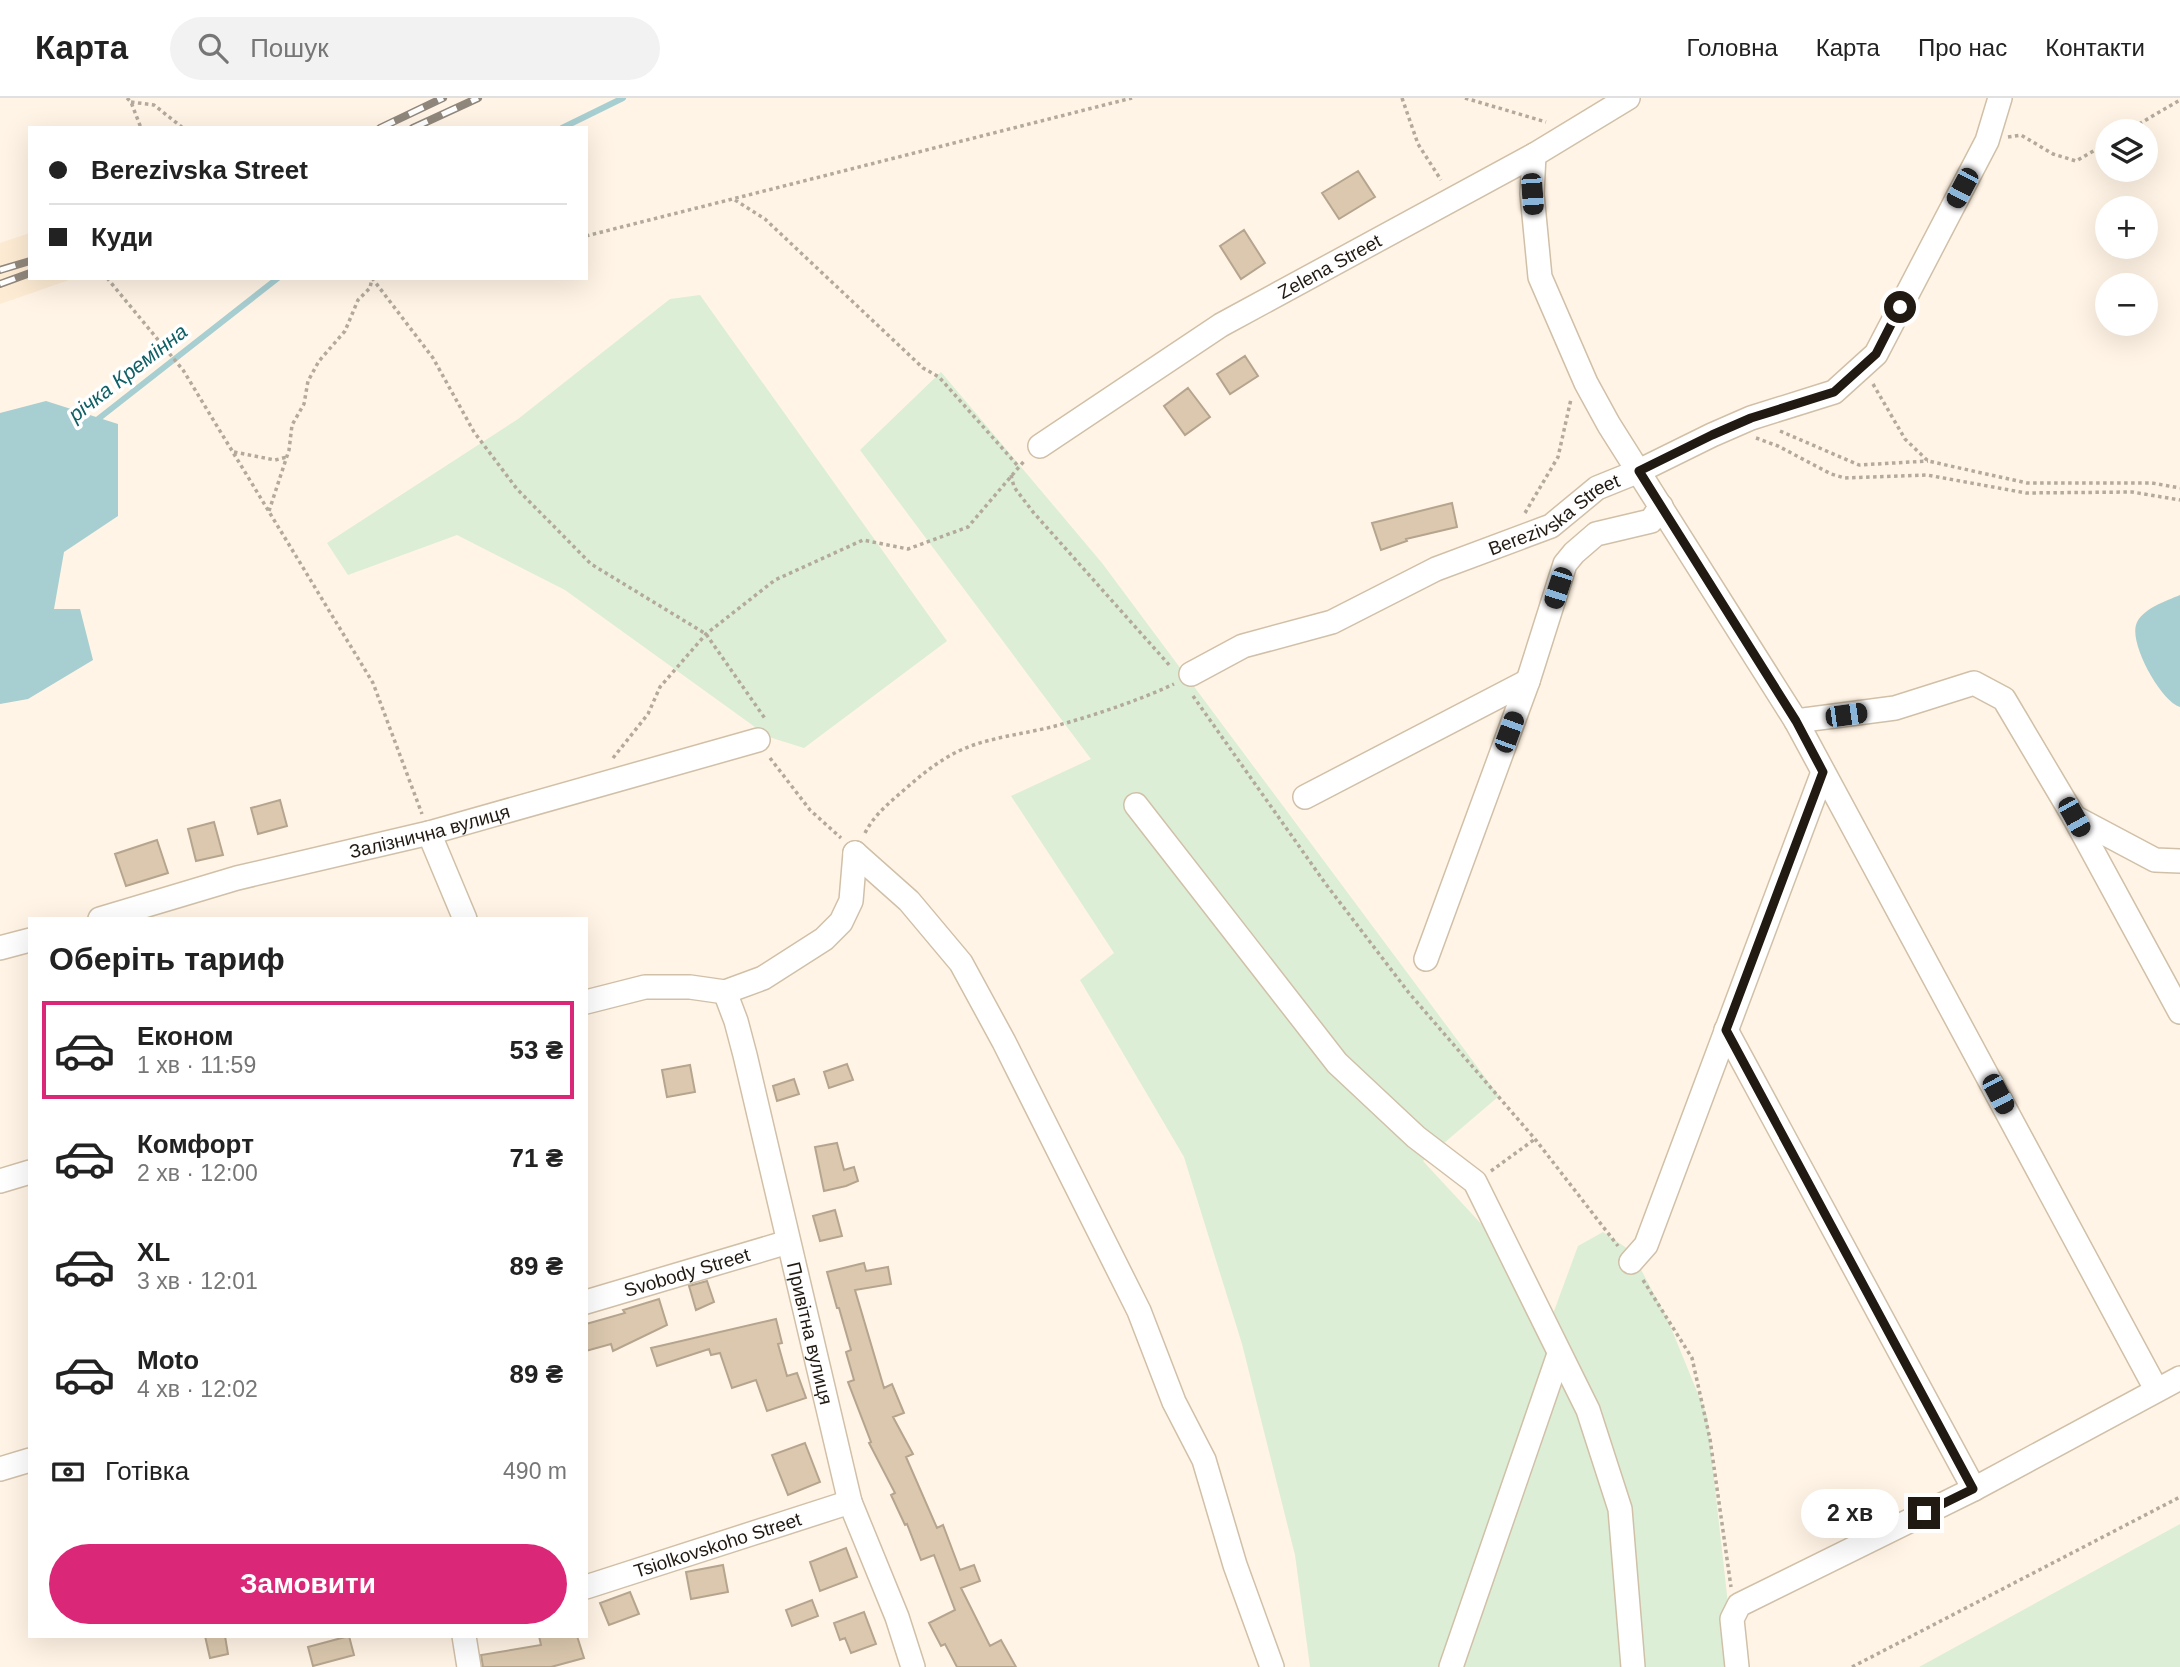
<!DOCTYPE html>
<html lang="uk">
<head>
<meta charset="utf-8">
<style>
	:root { --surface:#fff; --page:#f2f2f2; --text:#222; --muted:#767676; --line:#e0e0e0; --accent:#db2777 }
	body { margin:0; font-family:Arial,sans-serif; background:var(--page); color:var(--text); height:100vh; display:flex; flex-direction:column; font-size:26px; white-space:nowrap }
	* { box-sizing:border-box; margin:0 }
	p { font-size:23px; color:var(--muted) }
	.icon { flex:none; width:38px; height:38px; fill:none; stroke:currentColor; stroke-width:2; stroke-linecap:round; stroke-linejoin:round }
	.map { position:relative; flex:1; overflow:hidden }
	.sheet { position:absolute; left:28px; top:819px; width:560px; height:721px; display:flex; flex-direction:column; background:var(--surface); border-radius:0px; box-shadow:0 7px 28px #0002 }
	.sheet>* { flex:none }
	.guide { position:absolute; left:28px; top:28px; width:560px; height:154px; border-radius:0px; box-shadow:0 7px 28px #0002; display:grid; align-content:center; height:154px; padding:0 21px; background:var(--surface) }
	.controls { position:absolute; left:2095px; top:21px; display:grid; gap:14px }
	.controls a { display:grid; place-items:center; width:63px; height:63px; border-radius:50%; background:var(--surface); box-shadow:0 7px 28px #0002; font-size:35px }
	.end { position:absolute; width:32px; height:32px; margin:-16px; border:9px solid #201a12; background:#fff; box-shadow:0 0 0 4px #fff }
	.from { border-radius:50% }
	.bubble { position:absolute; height:49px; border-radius:24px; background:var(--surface); box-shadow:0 7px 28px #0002; font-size:23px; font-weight:700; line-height:49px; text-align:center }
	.car { position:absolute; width:21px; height:42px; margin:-21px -10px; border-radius:9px; box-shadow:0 0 5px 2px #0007; background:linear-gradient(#222 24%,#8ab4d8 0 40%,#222 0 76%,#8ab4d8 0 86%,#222 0) }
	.guide b { display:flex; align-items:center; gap:24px; height:66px; font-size:26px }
	.guide b+b { border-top:2px solid var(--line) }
	.guide i { width:18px; height:18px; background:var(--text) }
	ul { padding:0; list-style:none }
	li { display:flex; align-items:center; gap:21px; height:98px; margin:0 14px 10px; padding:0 7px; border:4px solid transparent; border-radius:0px }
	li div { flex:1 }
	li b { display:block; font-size:26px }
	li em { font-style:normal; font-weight:700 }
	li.active { border-color:var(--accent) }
	li>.icon { width:63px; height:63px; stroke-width:1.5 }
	h2 { padding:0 21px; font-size:32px; line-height:84px }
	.pay { display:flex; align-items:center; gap:18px; height:77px; padding:0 21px; font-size:26px }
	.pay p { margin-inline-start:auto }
	.cta { display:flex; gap:14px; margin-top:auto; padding:14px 21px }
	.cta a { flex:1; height:80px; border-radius:42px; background:var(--accent); color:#fff; font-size:28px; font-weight:700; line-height:80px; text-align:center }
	header { display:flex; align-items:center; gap:42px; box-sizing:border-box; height:98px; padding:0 35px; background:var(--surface); border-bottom:2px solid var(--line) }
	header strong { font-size:33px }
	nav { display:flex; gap:38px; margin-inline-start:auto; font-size:24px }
	.search { width:490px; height:63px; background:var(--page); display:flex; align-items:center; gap:18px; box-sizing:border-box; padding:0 24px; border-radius:38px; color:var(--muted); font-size:26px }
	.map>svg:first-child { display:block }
	.built { fill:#fdebd3 }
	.green { fill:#dceed6 }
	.water { fill:#a7ced1 }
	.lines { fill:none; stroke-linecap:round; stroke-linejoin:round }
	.stream { stroke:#a7ced1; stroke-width:6 }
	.building { fill:#dbc8ae; stroke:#b6a58e; stroke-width:2 }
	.minor-casing { stroke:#d1c0a8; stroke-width:26 }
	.path { stroke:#b3aa9d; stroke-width:3.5; stroke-dasharray:3.5 3.5; stroke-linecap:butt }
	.minor { stroke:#fff; stroke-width:23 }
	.rail-casing { stroke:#90877c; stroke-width:8 }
	.rail { stroke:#fff; stroke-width:5; stroke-dasharray:16; stroke-linecap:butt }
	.route { stroke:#201a12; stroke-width:9 }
	.labels { text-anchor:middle; stroke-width:7; stroke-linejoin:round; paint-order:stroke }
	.street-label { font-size:19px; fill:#201a12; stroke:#fff }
	.water-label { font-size:21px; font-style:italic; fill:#106066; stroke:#fff }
</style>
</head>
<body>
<header>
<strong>Карта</strong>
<div class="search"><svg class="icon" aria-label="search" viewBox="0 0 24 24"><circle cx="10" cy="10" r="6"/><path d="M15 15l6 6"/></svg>Пошук</div>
<nav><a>Головна</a><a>Карта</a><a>Про нас</a><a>Контакти</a></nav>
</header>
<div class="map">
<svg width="2180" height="1569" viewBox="0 0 2180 1569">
	<rect width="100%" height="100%" fill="#fff4e5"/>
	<path class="built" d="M30,135v45h45l-75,26v-61z"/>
	<path class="green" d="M700,197l247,346 -143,107 -35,-11 -204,-147 -108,-55 -109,40 -21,-32 191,-124 152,-120z
		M941,274l161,191 397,533 -76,65 62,67 62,102 31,-84 25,-14 28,19 36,67 40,98 28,251h-425l-15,-112 -53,-211 -58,-187 -104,-177 34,-27 -103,-157 80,-37 -231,-309z
		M2180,1426v143h-261z"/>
	<path class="water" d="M46,303l72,23v92l-54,36 -10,57h26l13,51 -65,39 -28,5v-291z
		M2180,497v112c-19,-6 -50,-62 -44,-82 5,-16 30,-24 44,-30z"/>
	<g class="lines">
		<path class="stream" d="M562,30l61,-30
			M93,325l185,-145"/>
	</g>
	<path class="building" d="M1358,73l17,26 -36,22 -17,-26z
		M1244,132l21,33 -24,16 -21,-33z
		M1245,258l13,20 -28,18 -13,-20z
		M1188,290l22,29 -25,18 -21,-29z
		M1452,405l5,24 -51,12 1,2 -26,9 -9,-27z
		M280,702l7,26 -29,8 -7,-26z
		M214,724l9,33 -27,6 -8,-32z
		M157,742l11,33 -42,13 -11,-32z
		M847,966l6,16 -24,8 -5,-16z
		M690,967l5,27 -28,5 -5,-27z
		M794,981l5,15 -22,7 -4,-15z
		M837,1045l7,27 10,-3 4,14 -12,5 -22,5 -9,-44z
		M835,1112l7,26 -22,5 -7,-25z
		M864,1165l2,8 22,-4 3,17 -36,6 29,98 8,-4 12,29 -11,4 20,37 -7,3 31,71 6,-3 17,45 14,-5 6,16 -19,7 29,58 11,-6 15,27h-59l-12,-23 -4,2 -12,-23 26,-13 -21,-55 -13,5 -14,-36 -2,1 -14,-30 4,-2 -26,-50 2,-1 -23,-60 6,-2 -8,-28 5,-2 -12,-42h-2l-10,-36z
		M707,1183l7,21 -18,8 -7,-24z
		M659,1201l8,26 -54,26 -2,-7 -25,7v-27l39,-11 -2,-3z
		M776,1221l6,24 -4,1 9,32 10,-3 9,25 -39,13 -11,-31 -24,8 -12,-35 -9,2 -2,-6 -52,17 -6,-18z
		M805,1345l15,39 -32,13 -16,-40z
		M846,1450l11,29 -37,14 -10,-29z
		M723,1467l5,27 -37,7 -5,-27z
		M630,1494l9,22 -30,11 -9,-22z
		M812,1502l6,16 -26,10 -6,-16z
		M864,1514l12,32 -25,9 -6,-15 -5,2 -6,-17z
		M205,1538h20l3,18 -18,4z
		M349,1538l5,19 -41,11 -5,-19z
		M539,1538h38l7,22 -33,9h-68l-2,-12 60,-10z"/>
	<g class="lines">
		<defs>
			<g id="minor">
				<path d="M1534,57l-2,39 8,83 46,106 23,42 187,296 360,668"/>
				<path id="s1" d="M1040,348l181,-121 313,-170 94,-57"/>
				<path id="s2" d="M1191,576l52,-28 89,-24 104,-53 115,-43 46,-38 42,-17 73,-36 39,-17 83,-26 42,-38 111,-213 13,-43"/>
				<path d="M1796,623l99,-13 79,-25 30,16 70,118 106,195"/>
				<path d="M1305,699l223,-116"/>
				<path d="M1136,707l201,258 79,74 59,45 113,228 32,99 13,158"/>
				<path d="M2074,719l81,43 25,1"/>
				<path d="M429,735l36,86"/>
				<path d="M855,755l54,48 52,62 43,79 135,269 35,91 30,58 31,105 37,102"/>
				<path id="s3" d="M100,821l137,-41 192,-45 329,-93"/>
				<path d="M0,850l30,-8"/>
				<path d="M1426,861l102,-278 37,-117 9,-11 22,-19 55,-13 10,-15"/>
				<path id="s4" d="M725,894l11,29 9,34 105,447 47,115 16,50"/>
				<path d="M586,904l59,-15h45l35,5 38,-14 61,-39 17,-17 10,-21 4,-48"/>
				<path d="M1726,932l248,459"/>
				<path d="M0,1083l30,-9"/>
				<path d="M1631,1164l15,-17 177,-473"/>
				<path id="s5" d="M586,1204l202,-60"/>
				<path d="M0,1371l30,-9"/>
				<path id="s6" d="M586,1489l264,-85"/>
				<path d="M464,1538l5,31"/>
				<path d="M1451,1569l108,-313"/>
				<path d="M1737,1569l-5,-48 7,-14 235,-116 206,-111"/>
			</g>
		</defs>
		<use href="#minor" class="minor-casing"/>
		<path class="path" d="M127,0l4,4 10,26
			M1402,0l16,46 23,36
			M1465,0l81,24
			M131,4l23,3 29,23
			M2127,33l53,-31
			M2008,39l13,-2 32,19 23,7 31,-18
			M735,102l30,19 158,149 16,9 79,89
			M586,138l546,-138
			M107,180l76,92 190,313 49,131
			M372,180l61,80 41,74 43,57 74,75 115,70 60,86
			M396,180h9
			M1873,286l32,55 23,22 99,22h125l28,5
			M1780,333l79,34 69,-4
			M1756,340l22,8 53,28 14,4 82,-3 99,18 106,-1 48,8
			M234,354l41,8 12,-3
			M1011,377l3,12 19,25 138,155
			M269,413l20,-61 3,-25 12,-21 4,-23 11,-20 26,-30 13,-31 12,-12 2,-10
			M1525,415l33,-56 13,-58
			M1193,598l132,187 84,110 126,146 83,107
			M613,660l35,-44 12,-27 46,-53 69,-54 88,-40 45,9 60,-22 57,-67
			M770,660l40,52 31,28
			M865,735c9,-18 24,-30 39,-43 15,-13 29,-25 47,-35 32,-18 72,-20 108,-30 39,-11 78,-24 115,-41
			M1491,1073l44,-32
			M1643,1182l49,78 18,81 21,148
			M1852,1569l328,-170"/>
		<use href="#minor" class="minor"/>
		<defs>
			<path id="rail" d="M380,30l63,-30
				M413,30l65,-30
				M0,172l30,-9
				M0,186l30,-11"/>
		</defs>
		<use href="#rail" class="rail-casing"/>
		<use href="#rail" class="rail"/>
	</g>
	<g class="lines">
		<path class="route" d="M1900,209l-24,47 -42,38 -83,26 -39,17 -73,36 157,250 27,51 -97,258 247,459 -49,24"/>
	</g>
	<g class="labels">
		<g class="street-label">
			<text dy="7" stroke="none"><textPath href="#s1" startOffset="341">Zelena Street</textPath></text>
			<text dy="7" stroke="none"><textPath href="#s2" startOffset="399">Berezivska Street</textPath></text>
			<text dy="7" stroke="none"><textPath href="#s3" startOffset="341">Залізнична вулиця</textPath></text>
			<text dy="7" stroke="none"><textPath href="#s5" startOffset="105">Svobody Street</textPath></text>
			<text dy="7" stroke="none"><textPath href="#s4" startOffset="352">Привітна вулиця</textPath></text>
			<text dy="7" stroke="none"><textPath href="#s6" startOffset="138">Tsiolkovskoho Street</textPath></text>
		</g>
		<g class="water-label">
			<text transform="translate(128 275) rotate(-38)" y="7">річка Кремінна</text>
		</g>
	</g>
</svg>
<div class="controls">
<a><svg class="icon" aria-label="layers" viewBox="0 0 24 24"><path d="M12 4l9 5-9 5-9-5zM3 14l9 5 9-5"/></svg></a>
<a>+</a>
<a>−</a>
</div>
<i class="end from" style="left:1900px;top:209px"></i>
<i class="end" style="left:1924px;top:1415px"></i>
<div class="bubble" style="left:1801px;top:1391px;width:98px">2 хв</div>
<i class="car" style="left:1962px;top:90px;rotate:208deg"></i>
<i class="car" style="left:1532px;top:96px;rotate:176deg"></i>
<i class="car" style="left:1558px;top:490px;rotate:198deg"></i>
<i class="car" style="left:1846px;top:617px;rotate:82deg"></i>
<i class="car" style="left:1509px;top:634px;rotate:20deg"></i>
<i class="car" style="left:2074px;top:719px;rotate:151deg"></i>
<i class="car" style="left:1998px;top:996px;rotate:152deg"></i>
<div class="guide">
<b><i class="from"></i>Berezivska Street</b>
<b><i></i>Куди</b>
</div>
<section class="sheet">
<h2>Оберіть тариф</h2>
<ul>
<li class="active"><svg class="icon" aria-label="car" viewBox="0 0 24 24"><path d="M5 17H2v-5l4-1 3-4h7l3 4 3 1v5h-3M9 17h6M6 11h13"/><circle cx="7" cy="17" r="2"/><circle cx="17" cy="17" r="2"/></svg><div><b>Економ</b><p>1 хв · 11:59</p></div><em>53 ₴</em></li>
<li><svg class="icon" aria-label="car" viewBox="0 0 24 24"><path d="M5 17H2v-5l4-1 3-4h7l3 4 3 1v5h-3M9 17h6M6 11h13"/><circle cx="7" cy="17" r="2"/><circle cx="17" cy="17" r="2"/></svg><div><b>Комфорт</b><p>2 хв · 12:00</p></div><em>71 ₴</em></li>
<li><svg class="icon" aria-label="car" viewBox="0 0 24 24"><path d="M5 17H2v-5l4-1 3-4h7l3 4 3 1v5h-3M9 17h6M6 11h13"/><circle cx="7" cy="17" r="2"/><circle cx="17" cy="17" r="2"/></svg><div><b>XL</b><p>3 хв · 12:01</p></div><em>89 ₴</em></li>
<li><svg class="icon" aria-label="car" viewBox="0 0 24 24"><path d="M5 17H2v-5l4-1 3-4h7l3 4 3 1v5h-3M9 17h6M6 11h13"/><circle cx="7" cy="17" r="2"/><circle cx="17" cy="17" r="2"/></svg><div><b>Moto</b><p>4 хв · 12:02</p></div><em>89 ₴</em></li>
</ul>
<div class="pay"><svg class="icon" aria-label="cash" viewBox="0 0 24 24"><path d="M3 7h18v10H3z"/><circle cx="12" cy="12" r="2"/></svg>Готівка<p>490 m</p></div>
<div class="cta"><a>Замовити</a></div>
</section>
</div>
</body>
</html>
